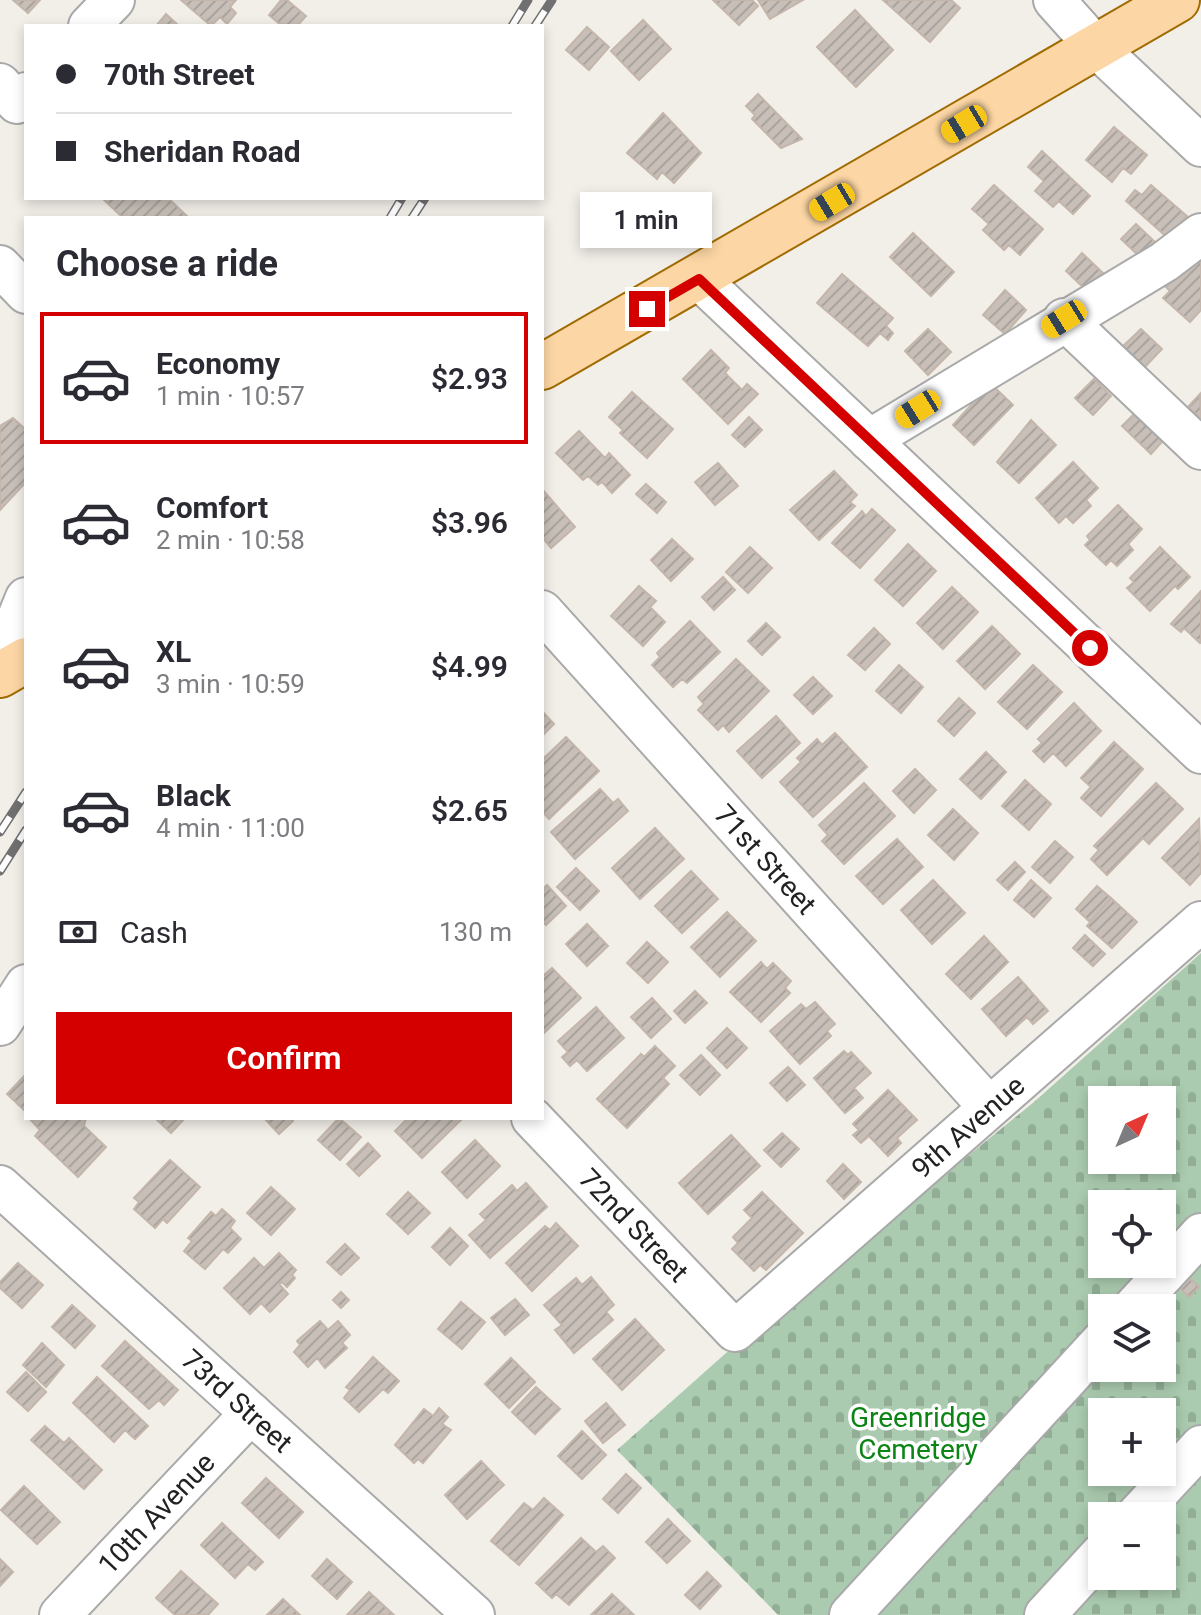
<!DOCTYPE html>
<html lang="en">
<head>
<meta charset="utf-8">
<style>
	:root { --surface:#fff; --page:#f7f7f7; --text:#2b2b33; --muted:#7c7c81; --line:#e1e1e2; --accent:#d40000 }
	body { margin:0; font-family:Roboto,sans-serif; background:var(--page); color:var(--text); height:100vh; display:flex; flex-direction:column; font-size:30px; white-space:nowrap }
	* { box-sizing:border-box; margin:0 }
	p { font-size:26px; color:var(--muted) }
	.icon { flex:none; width:44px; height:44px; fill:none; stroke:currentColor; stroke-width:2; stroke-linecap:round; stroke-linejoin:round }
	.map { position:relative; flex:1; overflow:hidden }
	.panel { position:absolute; left:24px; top:216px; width:520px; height:904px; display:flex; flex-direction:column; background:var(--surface); border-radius:0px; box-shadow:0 4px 12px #0003 }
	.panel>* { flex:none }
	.top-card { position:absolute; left:24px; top:24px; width:520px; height:176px; border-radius:0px; box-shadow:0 4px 12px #0003; display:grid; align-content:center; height:176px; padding:0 32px; background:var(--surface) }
	.needle { width:52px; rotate:44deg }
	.buttons { position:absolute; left:1088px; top:1086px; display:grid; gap:16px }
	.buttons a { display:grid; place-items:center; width:88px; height:88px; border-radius:0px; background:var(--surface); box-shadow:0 4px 12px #0003; font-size:40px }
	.end { position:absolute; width:36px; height:36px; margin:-18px; border:10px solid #d40000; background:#fff; box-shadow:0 0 0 4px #fff }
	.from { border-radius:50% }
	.bubble { position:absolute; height:56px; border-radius:0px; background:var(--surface); box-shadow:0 4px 12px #0003; font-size:26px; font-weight:600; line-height:56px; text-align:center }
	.car { position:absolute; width:24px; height:48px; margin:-24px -12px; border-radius:10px; box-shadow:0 0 6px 2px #0007; background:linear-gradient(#f5c518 24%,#345 0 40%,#f5c518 0 76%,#345 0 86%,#f5c518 0) }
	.top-card b { display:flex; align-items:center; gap:28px; height:76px; font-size:30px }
	.top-card b+b { border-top:2px solid var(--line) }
	.top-card i { width:20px; height:20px; background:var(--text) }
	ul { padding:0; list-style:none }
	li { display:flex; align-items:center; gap:24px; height:132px; margin:0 16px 12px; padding:0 16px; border:4px solid transparent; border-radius:0px }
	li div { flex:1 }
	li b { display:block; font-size:30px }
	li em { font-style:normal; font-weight:600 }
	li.current { border-color:var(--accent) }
	li>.icon { width:72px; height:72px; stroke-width:1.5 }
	h2 { padding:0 32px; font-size:36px; line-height:96px }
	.pay { display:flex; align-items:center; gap:20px; height:88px; padding:0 32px; font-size:30px }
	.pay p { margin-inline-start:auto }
	.primary-button { display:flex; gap:16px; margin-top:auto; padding:16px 32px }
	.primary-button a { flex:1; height:92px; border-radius:0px; background:var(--accent); color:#fff; font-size:32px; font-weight:600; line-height:92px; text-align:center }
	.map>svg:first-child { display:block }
	.cemetery { fill:url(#cemetery-stones); fill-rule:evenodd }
	.building { fill:url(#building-hatch); stroke:#c4b6ab; stroke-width:2 }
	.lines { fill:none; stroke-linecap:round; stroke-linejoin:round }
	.minor-casing { stroke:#a9a9a9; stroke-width:44 }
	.major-casing { stroke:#a06b00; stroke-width:48 }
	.minor { stroke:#fff; stroke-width:40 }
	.major { stroke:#fcd6a4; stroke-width:44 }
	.rail-casing { stroke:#707070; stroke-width:9 }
	.rail { stroke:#fff; stroke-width:6; stroke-dasharray:18; stroke-linecap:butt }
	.route { stroke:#d40000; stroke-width:10 }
	.labels { text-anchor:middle; stroke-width:7; stroke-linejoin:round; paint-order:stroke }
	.street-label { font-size:28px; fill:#222; stroke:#fff }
	.park-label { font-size:28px; fill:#0c8416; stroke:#fff }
</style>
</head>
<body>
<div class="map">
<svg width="1201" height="1615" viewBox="0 0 1201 1615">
	<defs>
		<pattern id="cemetery-stones" width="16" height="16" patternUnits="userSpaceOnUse" patternTransform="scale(2)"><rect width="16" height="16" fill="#aacbaf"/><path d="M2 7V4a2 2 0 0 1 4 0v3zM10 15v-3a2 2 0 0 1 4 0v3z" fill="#92ae96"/></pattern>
		<pattern id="building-hatch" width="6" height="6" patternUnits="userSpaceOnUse" patternTransform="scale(2)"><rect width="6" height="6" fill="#c7bfb8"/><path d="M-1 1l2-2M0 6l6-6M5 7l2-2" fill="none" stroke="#aba49e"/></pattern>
	</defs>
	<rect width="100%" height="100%" fill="#f2efe9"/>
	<path class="cemetery" d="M1201,953v662h-423l-161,-165 109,-97 308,-251zM1102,1100h60v60h-60zM1102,1204h60v60h-60zM1102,1308h60v60h-60zM1102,1412h60v60h-60zM1102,1516h60v60h-60z"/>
	<path class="building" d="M13,0h27l-12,13z
		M181,0h55l-6,7 6,6 -9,11 -7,-7 -9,9z
		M281,0h6l19,16 -9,10h-15l-13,-11z
		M713,0h39l6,6 -19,19z
		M758,0h45l-33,19z
		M883,0h68l9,8 -30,34z
		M855,10l38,40 -37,37 -39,-40z
		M166,14l13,12h-23z
		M643,20l28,29 -32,31 -28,-29z
		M587,27l22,20 -20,23 -23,-20z
		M758,94l44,45 -21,9 -29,-29 3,-4 -9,-9z
		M663,113l38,40 -27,30 -12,-11 -5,7 -30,-26z
		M1114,127l33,28 -16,19 -8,-6 -11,14 -26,-22z
		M1042,151l48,45 -17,18 -14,-13 -6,6 -18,-16 9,-10 -16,-14z
		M994,185l49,44 -23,26 -11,-10 -5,5 -21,-20 6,-6 -17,-15z
		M1151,185l36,31 -19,22 -42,-37 9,-11 7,5z
		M102,198h66l21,20h-66z
		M1136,224l19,18 -15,15 -19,-18z
		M913,233l41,39 -23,24 -41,-39z
		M1201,250v60l-11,12 -27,-24 7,-7 -4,-4z
		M1082,253l21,20 -16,18 -21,-20z
		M842,274l51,44 -7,8 7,7 -5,7 -8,-7 -12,13 -51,-43z
		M1005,290l21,20 -21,24 -22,-19z
		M928,329l23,23 -23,23 -23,-24z
		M1141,329l21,20 -20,21 -22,-21z
		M711,350l18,18 -4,5 17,17 5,-6 11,10 -30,30 -45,-45z
		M1094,379l17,17 -18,19 -18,-17z
		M990,383l23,22 -39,40 -21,-20 19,-21 -6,-5z
		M632,392l41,37 -26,29 -27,-25 3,-3 -14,-13z
		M1200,394l1,23 -1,1 -12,-11z
		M1141,407l28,27 -18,20 -29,-28z
		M749,417l13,13 -17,17 -13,-12z
		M13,418l13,12v52l-26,28v-84z
		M1031,420l25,25 -37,38 -22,-21z
		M579,431l26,27 4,-5 21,22 -18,18 -10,-11 -4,3 -10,-9 -5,4 -27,-27z
		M1073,462l25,26 -12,12 5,6 -18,17 -7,-7 -7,7 -23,-25z
		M718,463l20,23 -23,19 -20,-23z
		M834,471l23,24 -7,7 5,4 -36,34 -29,-30z
		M646,484l20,18 -9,11 -21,-19z
		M542,489l33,38 -24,21 -9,-11z
		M1118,505l24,24 -14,15 5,6 -16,16 -6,-6 -5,5 -21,-20 5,-5 -3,-4z
		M872,509l23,21 -35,38 -28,-25 30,-32 4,5z
		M672,539l21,20 -22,22 -20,-21z
		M908,544l28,27 -33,35 -28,-26z
		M750,547l22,21 -24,25 -22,-21z
		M1160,547l30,30 -12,12 -3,-3 -25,25 -23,-23 7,-6 -4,-4z
		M723,577l12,13 -21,20 -12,-13z
		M639,586l17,15 -6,6 15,15 -22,24 -32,-30z
		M952,587l26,25 -35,37 -26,-26z
		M1201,591v51l-1,1 -16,-15 -3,4 -10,-8z
		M690,621l30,31 -33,31 -5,-4 -9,8 -21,-22 8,-8 -3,-4z
		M766,623l14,14 -18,18 -14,-14z
		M992,626l28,28 -35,35 -28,-28z
		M874,628l16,16 -25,26 -17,-15z
		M736,659l33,32 -40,41 -6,-7 -5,5 -20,-20 6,-6 -6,-7z
		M899,665l24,22 -22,26 -25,-22z
		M1033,665l29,27 -35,37 -29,-27z
		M813,677l19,19 -19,18 -19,-19z
		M959,698l16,15 -21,23 -16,-15z
		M1074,703l27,28 -35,35 -13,-13 -9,9 -11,-11 9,-8 -4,-4z
		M542,711l12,13 -12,12z
		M776,716l24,27 -38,35 -25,-27z
		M835,733l32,34 -54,50 -33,-35 21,-20 -4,-4 20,-19 5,6z
		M566,737l33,34 -50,48 -7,-8v-51z
		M1114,742l29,27 -42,47 -20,-18 10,-11 -10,-9z
		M986,752l20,20 -25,27 -21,-20z
		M915,769l21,21 -22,23 -21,-22z
		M1025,780l26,24 -22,26 -27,-24z
		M864,783l31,33 -51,48 -22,-23 6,-6 -9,-10z
		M1156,783l27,26 -34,35 -6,-6 -36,37 -16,-16 8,-9 -5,-4z
		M600,789l13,14 5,-4 10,12 -53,48 -24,-27z
		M953,809l25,24 -24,27 -26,-25z
		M1199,819l2,54 -11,12 -28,-27z
		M655,828l29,31 -44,40 -28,-31z
		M897,839l26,28 -40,37 -27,-28z
		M1055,841l18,16 -23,26 -18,-16z
		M1015,862l10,10 -17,18 -11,-10z
		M576,868l23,23 -19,19 -23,-23z
		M691,871l27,28 -36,34 -27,-27z
		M933,880l32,33 -33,31 -31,-34z
		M1031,880l20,18 -17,19 -20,-17z
		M547,885l19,21 -20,19 -4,-4v-31z
		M1097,886l14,12 -21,24 -14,-13z
		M1111,898l26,24 -25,26 -25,-22z
		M727,912l29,29 -36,36 -29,-30z
		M587,924l21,22 -21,20 -21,-22z
		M1085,935l20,19 -12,12 -20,-18z
		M984,936l24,26 -37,37 -25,-25z
		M647,942l21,20 -20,21 -21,-20z
		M761,962l6,7 6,-6 18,18 -6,7 5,5 -29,29 -31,-30z
		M552,968l29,30 -39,37v-58z
		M1018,977l30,34 -15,13 -6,-7 -21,19 -24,-27z
		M695,991l12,12 -22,20 -11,-12z
		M652,998l19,21 -20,19 -20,-21z
		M815,1002l20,22 -8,7 4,5 -31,28 -30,-33 31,-27 5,5z
		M596,1007l28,31 -37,33 -10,-11 -7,6 -8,-9 6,-5 -10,-11z
		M727,1028l20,20 -20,20 -20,-20z
		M655,1046l20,20 -12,12 6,6 -42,44 -30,-29 44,-45 3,3z
		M844,1051l4,4 3,-3 20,21 -17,15 9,10 -18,15 -31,-35z
		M701,1055l19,20 -20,20 -20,-20z
		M788,1067l17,18 -18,16 -17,-18z
		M26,1074v38l-19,-18z
		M888,1090l29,30 -20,18 4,5 -13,13 -19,-20 -8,7 -8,-8 6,-5 -6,-6z
		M29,1118h57l-2,8 22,21 -28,30 -43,-41 5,-6z
		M155,1118h30l-14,15z
		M264,1118h26l3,3 -14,13z
		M339,1118l22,19 -21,23 -22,-20z
		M408,1118h53l1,1 -40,39 -27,-27z
		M782,1133l17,16 -18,18 -17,-17z
		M731,1135l29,31 -52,48 -29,-31z
		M475,1140l25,26 -33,32 -25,-26z
		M368,1143l12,13 -21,20 -12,-12z
		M170,1160l30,27 -33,36 -4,-4 -8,9 -21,-19 5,-7 -5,-4z
		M843,1164l18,18 -17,17 -17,-18z
		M526,1183l21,24 -57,51 -21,-23 17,-15 -6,-6 32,-29 5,6z
		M271,1187l24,22 -24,26 -24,-22z
		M408,1192l22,21 -22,21 -21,-20z
		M762,1192l41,41 -37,37 -6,-5 -6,6 -22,-22 6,-6 -5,-6 19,-19 -8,-8z
		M222,1209l13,12 -5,7 11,11 -13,14 -5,-4 -18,20 -21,-18 8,-10 -4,-3 23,-26 5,4z
		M556,1223l22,23 -46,45 -26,-28 39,-37 5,4z
		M450,1228l18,18 -18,19 -18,-18z
		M345,1244l14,14 -18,17 -14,-13z
		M279,1253l17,17 -4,5 3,3 -8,9 -5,-5 -3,2 9,10 -18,18 -9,-9 -11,11 -26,-26 30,-30 10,10z
		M18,1263l25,22 -21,23 -22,-20v-6z
		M1184,1273l15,14 -10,10 -15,-14z
		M591,1277l23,28 -8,7 7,8 -39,33 -19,-23 7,-5 -18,-20 32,-27 6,7z
		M341,1292l8,8 -8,8 -8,-8z
		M515,1299l14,16 -24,20 -14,-17z
		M461,1302l24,20 -23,27 -24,-20z
		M72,1305l23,21 -20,22 -23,-21z
		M635,1319l29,31 -42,40 -29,-31z
		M320,1321l8,9 10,-9 12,14 -8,8 5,5 -22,20 -8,-10 -9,9 -14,-15 6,-7 -3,-4z
		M125,1341l53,49 -14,15 -5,-5 -10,9 -47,-43z
		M42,1343l22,22 -18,22 -23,-22z
		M373,1357l26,24 -11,12 -5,-4 -24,23 -15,-14 6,-8 -4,-3z
		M511,1358l24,24 -26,26 -24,-24z
		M26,1372l20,20 -18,19 -21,-19z
		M97,1377l51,49 -13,13 -10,-9 -11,12 -41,-39z
		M536,1387l24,22 -25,25 -23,-22z
		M606,1403l19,22 -22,18 -18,-22z
		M439,1408l9,9 -6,7 9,6 -28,33 -5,-4 -4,4 -19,-18 29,-36 9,7z
		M45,1426l19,17 5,-5 33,32 -18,19 -53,-49z
		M582,1431l24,24 -24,24 -24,-23z
		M481,1461l23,24 -37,34 -22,-24z
		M626,1474l15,14 -23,25 -15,-14z
		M266,1478l37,34 -24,26 -37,-35z
		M24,1486l36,36 -23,22 -36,-34z
		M544,1498l19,17 -44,50 -28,-24 33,-38 9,7z
		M668,1519l22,22 -23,22 -21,-21z
		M222,1523l41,39 -8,8 -7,-6 -13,14 -34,-33z
		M581,1538l15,14 7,-6 12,12 -46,47 -13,-11 -4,4 -16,-15z
		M0,1559l13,13 -13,14z
		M327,1559l25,23 -15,17 -25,-23z
		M181,1571l37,33 -10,11h-33l-19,-17z
		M707,1572l14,14 -21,23 -15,-14z
		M369,1592l25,23h-47z
		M612,1594l22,21h-43z
		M283,1599l17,16h-33z"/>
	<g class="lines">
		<defs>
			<g id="minor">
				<path d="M1054,0l42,47 105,99"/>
				<path d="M89,26l25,-26"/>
				<path d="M0,84l17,19 9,-10"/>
				<path d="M0,266l26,27"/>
				<path d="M699,279l502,474"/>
				<path d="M1064,319l137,130"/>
				<path d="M869,440l295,-178 37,-28"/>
				<path id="s1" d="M542,611l447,496"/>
				<path d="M0,661l26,-63"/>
				<path d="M0,1025l26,-40"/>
				<path id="s2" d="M532,1118l203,213 466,-409"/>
				<path id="s3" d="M0,1186l474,429"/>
				<path d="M1133,1308l68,-74"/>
				<path d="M1136,1516l65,-70"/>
				<path id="s4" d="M60,1615l191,-202"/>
				<path d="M850,1615l252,-274"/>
				<path d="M1045,1615l57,-62"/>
			</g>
			<path id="major" d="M542,367l635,-367
				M0,675l26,-15"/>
		</defs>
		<use href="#minor" class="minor-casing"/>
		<use href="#major" class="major-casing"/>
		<use href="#minor" class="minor"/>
		<use href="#major" class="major"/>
		<defs>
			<path id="rail" d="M512,26l16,-26
				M535,26l17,-26
				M390,218l12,-20
				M412,218l13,-20
				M0,832l26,-40
				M0,871l26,-41"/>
		</defs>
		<use href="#rail" class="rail-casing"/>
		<use href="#rail" class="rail"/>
	</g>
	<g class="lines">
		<path class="route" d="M647,309l52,-30 391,369"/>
	</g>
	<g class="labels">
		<g class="street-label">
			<text dy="10" stroke="none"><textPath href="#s1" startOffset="334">71st Street</textPath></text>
			<text dy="10" stroke="none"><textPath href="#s2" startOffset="604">9th Avenue</textPath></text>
			<text dy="10" stroke="none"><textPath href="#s2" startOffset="148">72nd Street</textPath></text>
			<text dy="10" stroke="none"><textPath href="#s3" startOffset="320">73rd Street</textPath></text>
			<text dy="10" stroke="none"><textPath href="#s4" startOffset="140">10th Avenue</textPath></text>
		</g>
		<g class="park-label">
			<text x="918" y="1427">Greenridge<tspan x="918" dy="32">Cemetery</tspan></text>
		</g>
	</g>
</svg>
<div class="buttons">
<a><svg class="needle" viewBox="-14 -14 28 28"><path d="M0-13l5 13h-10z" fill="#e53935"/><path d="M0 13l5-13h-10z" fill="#7c7c81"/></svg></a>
<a><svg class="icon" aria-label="locate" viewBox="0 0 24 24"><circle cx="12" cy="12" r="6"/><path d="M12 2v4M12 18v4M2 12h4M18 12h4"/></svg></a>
<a><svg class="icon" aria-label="layers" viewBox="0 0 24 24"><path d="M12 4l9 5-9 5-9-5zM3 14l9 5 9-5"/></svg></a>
<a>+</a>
<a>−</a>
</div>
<i class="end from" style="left:1090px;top:648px"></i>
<i class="end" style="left:647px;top:309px"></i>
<div class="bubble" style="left:580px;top:192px;width:132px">1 min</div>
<i class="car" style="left:964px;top:124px;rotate:239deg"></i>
<i class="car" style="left:832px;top:202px;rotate:239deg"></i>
<i class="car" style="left:1064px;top:319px;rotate:238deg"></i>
<i class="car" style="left:918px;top:409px;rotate:238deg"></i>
<div class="top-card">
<b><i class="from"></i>70th Street</b>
<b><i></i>Sheridan Road</b>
</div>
<section class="panel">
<h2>Choose a ride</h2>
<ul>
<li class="current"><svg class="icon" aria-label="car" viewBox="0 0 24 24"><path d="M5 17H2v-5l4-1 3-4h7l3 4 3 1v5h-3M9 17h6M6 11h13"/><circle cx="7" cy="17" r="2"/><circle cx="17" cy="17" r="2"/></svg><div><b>Economy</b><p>1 min · 10:57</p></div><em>$2.93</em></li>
<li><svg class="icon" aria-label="car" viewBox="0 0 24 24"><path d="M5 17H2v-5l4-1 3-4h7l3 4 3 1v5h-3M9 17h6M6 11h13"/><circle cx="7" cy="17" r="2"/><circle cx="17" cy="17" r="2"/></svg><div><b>Comfort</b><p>2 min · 10:58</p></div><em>$3.96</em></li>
<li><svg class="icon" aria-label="car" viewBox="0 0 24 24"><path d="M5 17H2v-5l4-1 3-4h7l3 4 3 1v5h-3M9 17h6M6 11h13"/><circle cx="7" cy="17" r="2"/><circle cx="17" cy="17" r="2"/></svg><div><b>XL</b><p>3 min · 10:59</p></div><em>$4.99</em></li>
<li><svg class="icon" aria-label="car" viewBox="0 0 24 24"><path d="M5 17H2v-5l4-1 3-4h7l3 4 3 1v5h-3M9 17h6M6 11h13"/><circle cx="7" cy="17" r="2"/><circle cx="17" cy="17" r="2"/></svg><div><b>Black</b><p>4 min · 11:00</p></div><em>$2.65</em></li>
</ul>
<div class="pay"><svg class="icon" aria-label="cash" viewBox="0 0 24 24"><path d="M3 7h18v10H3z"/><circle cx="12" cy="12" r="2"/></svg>Cash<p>130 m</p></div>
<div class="primary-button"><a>Confirm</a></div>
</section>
</div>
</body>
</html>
